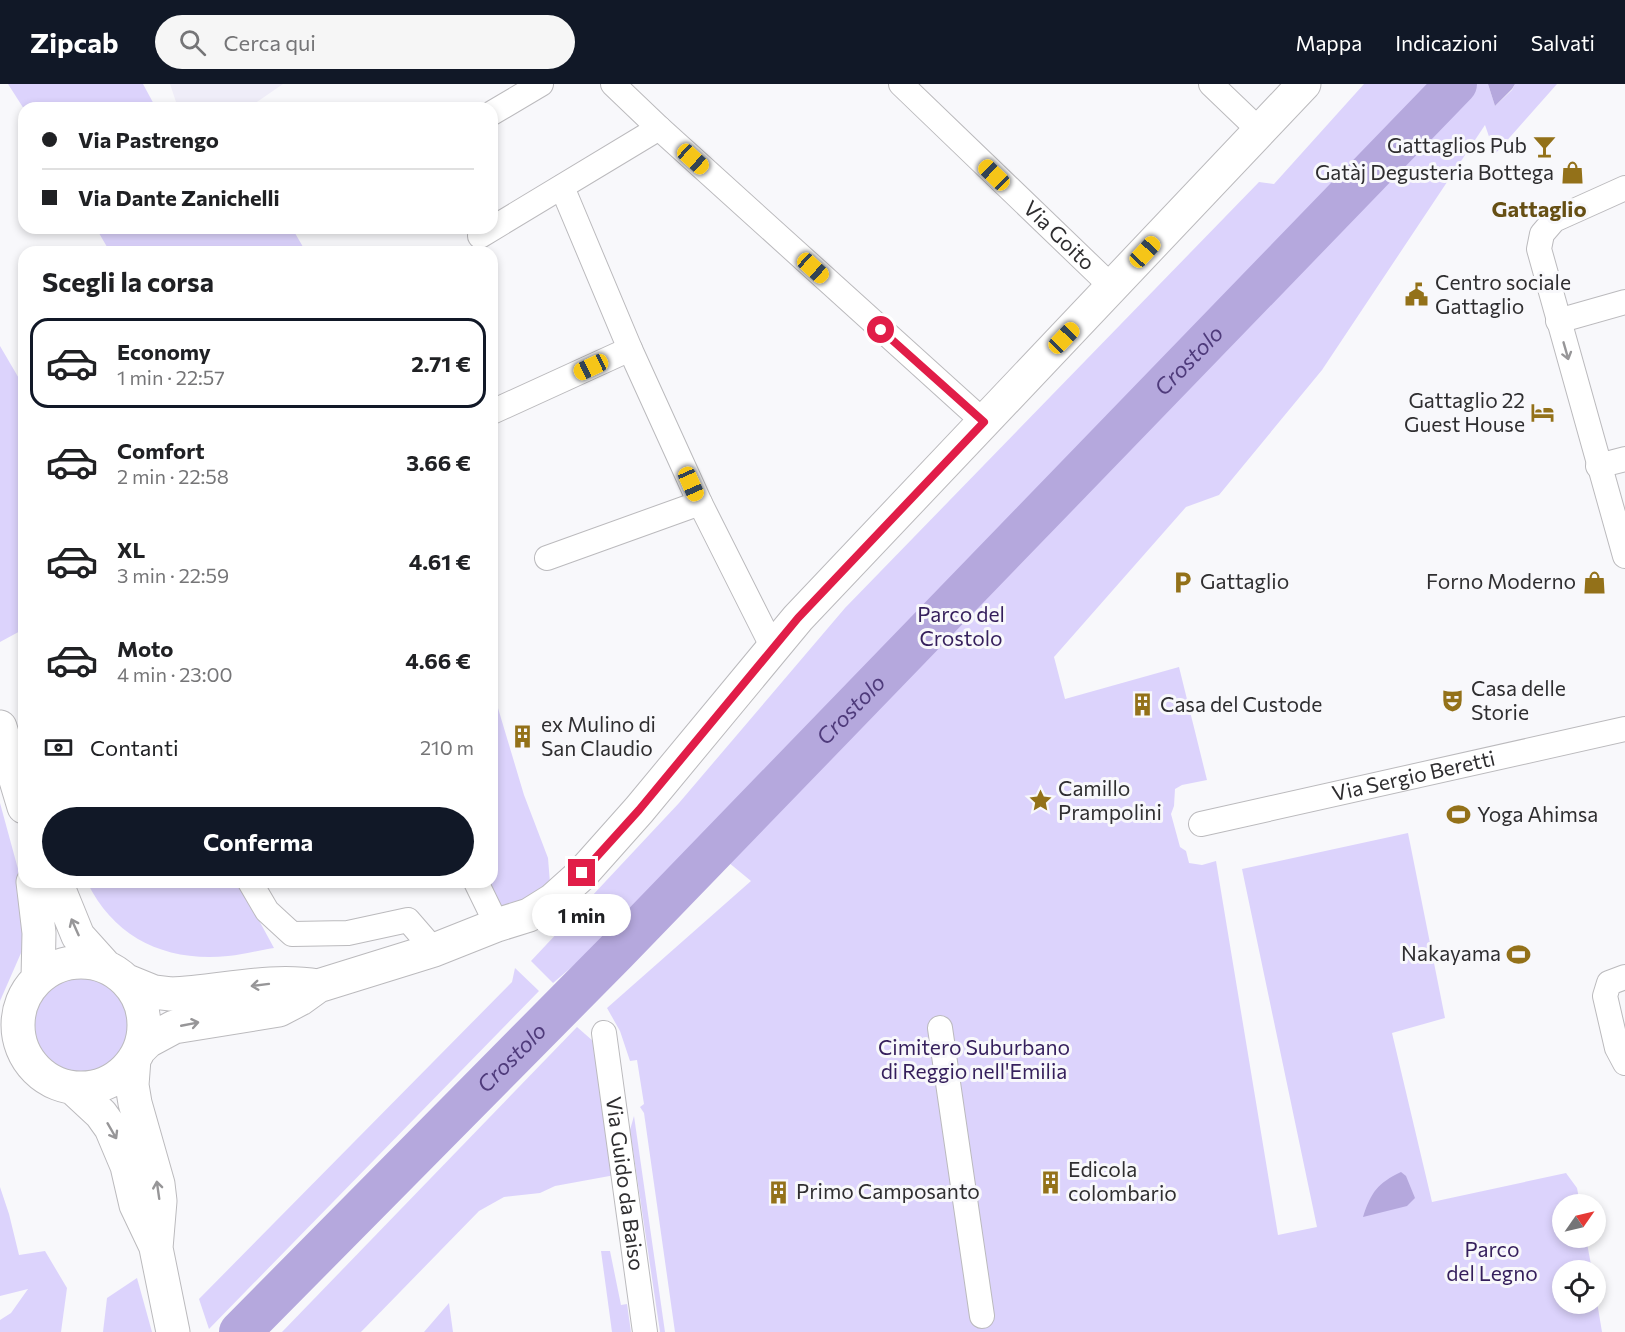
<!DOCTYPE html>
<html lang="it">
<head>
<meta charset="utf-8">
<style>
	:root { --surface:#fff; --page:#f6f6f6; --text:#202124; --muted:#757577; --line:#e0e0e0; --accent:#111827 }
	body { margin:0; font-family:Commissioner,sans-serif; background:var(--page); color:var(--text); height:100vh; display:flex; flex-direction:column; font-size:22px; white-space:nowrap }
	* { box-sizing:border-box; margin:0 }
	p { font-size:20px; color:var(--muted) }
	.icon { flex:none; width:33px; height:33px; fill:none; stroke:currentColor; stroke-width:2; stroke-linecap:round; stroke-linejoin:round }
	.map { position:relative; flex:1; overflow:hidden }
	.details { position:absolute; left:18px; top:162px; width:480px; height:642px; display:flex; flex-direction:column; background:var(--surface); border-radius:18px; box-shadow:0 3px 9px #0003 }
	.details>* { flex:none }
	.top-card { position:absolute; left:18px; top:18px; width:480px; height:132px; border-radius:18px; box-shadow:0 3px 9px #0003; display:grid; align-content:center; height:132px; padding:0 24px; background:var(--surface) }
	.needle { width:39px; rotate:56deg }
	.tools { position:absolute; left:1552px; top:1110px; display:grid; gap:12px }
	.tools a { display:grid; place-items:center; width:54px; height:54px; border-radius:50%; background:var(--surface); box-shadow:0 3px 9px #0003; font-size:30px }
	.end { position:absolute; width:27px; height:27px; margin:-14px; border:8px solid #e11d48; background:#fff; box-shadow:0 0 0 3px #fff }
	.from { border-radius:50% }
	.bubble { position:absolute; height:42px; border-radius:21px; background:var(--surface); box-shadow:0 3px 9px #0003; font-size:20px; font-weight:700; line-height:42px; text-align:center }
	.car { position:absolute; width:18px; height:36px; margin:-18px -9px; border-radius:8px; box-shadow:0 0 4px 2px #0007; background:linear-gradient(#f5c518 24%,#345 0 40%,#f5c518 0 76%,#345 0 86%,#f5c518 0) }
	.top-card b { display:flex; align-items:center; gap:21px; height:57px; font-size:22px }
	.top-card b+b { border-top:2px solid var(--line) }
	.top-card i { width:15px; height:15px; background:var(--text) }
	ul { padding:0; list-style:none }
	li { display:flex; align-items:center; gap:18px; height:90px; margin:0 12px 9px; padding:0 12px; border:3px solid transparent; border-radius:18px }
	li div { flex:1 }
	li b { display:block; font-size:22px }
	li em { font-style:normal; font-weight:700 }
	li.active { border-color:var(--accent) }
	li>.icon { width:54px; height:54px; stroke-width:1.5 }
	h2 { padding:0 24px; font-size:27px; line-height:72px }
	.pay { display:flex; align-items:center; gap:15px; height:66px; padding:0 24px; font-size:22px }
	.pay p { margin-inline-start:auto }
	.action { display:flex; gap:12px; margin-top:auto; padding:12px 24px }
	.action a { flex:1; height:69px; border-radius:36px; background:var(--accent); color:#fff; font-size:24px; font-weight:700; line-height:69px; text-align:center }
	header { display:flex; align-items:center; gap:36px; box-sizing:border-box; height:84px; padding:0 30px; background:var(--accent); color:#fff }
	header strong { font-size:28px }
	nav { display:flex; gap:33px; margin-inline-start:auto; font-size:21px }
	.search { width:420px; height:54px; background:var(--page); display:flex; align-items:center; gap:15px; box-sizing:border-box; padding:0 21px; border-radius:33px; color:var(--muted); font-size:22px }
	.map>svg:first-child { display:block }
	.built { fill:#efedf8 }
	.green { fill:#dcd3fc }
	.water { fill:#b5a8dd }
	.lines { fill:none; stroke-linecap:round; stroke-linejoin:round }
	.river { stroke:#b5a8dd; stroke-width:42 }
	.street-casing { stroke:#bbbabd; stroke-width:26 }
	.secondary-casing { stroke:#bbbabd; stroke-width:35 }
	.street { stroke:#fff; stroke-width:24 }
	.secondary { stroke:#fff; stroke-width:33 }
	.oneway { stroke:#979698 }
	.route { stroke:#e11d48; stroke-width:8 }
	.labels { text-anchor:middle; stroke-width:6; stroke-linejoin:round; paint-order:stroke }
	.poi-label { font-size:21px; fill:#2f2e30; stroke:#f8f8fb; text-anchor:start }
	.street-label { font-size:21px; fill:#2f2e30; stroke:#f8f8fb }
	.park-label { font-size:21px; fill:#351f5c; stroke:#f8f8fb }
	.neighbourhood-label { font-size:22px; font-weight:bold; fill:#664f14; stroke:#f8f8fb }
	.water-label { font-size:22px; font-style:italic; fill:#4f3b7b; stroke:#f8f8fb }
</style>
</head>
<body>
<header>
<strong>Zipcab</strong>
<div class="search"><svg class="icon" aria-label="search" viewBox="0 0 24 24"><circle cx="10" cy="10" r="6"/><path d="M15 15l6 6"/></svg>Cerca qui</div>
<nav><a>Mappa</a><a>Indicazioni</a><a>Salvati</a></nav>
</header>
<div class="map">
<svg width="1625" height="1248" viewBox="0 0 1625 1248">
	<rect width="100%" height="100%" fill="#f8f8fb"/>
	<path class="built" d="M170,0h113l-35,24h-70z"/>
	<path class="green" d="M8,0h135l13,24 -132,1z
		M1364,0h124l7,22 17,-16 3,-6h42l-62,70 -10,-29 -163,245 -103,125 -33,12 -132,150 11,42 114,-32 28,113 -25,5 -7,4 -1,17 -3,8 9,33 6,4 3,12 13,2 14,-4 62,374 39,-8 -75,-358 166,-36 37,185 -53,15 40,169 134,-29 11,15 3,16h-17v34h23l6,32h-29v34h33v-8l6,36h-927l-31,-219 -4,-6 4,-3 -7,-44 -7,1 -10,-30 -13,-23 144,-127 -40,-33 -158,135 -22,-22 148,-158 166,-195 414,-426 15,2z
		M96,144h196l14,24h-196z
		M0,262l24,41v242l-24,13z
		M492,604l32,107 24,63 2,25 -53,42 -21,-43h16z
		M0,719l21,77 7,57 -28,64z
		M87,798h151l36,66c-15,2 -31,7 -46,8 -62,6 -113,-17 -141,-74z
		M515,884l24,23 -330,338 -10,-30 313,-317z
		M35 941a48 48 0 1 1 96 0a48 48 0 1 1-96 0Z
		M577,943l16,14 22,134 -60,11 -15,7 -36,4 -25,14 -118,121h-79z
		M634,1032l31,216h-5l-30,-202z
		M0,1103l9,27 10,41 26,-4 22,37 -6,44h-61v-12l11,-7 17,-24 -28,7z
		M601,1167h9l11,54 6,-1 4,28h-19z
		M137,1194l15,54h-49l4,-34z
		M449,1219l4,29h-29z"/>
	<path class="water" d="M1488,0h27l-3,5 -17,17z
		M1401,1088l5,4 9,22 -8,8 -44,11c8,-25 15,-34 38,-45z"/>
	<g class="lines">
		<path class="river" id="s1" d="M240,1248l376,-380 840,-868"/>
		<defs>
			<g id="street">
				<path d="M613,0l46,44 325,294"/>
				<path id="s2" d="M901,0l211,203"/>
				<path d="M1211,0l49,47"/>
				<path d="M492,29l49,-29"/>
				<path d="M562,103l68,162 70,154 73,145"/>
				<path d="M1625,104l-71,32 -12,14 -3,15 86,307"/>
				<path d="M480,152l179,-108"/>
				<path d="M1558,237l67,-19"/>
				<path d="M492,328l138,-63"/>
				<path d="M1598,382l27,-7"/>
				<path d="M547,474l153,-55"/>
				<path id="s3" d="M1201,740l424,-95"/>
				<path d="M250,798l17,29 25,23 56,-1 60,-13 26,30"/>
				<path d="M476,798l21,43"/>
				<path d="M1625,893l-16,6 -4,13 12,52 8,15"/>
				<path d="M940,944l42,288"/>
				<path id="s4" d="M604,949l41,299"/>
			</g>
			<path id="secondary" d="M0,643l24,80
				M33,798l6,51 -1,45
				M56,798l22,54 27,30
				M18 941a63 63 0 1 1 126 0a63 63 0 1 1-126 0Z
				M127,897l27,11 17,2c49,-2 98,-16 147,-8
				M139,966l9,-9 26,-14 105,-17 21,-11 18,-13 116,-36 63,-25 32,-10 24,-15 29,-26 57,-64 159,-192 506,-534
				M134,975l-2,26 3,18 23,81 2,17 -4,47 17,84
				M73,1004l28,26 10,14 16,38 9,39 20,42"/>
		</defs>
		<use href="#street" class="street-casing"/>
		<use href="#secondary" class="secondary-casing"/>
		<use href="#street" class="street"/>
		<use href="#secondary" class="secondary"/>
	</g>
	<defs><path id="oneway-shaft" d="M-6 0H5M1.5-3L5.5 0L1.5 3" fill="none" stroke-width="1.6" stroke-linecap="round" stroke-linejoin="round" transform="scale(1.5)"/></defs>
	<g class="oneway">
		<use href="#oneway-shaft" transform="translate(1566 267) rotate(74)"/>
		<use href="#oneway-shaft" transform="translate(75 843) rotate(-114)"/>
		<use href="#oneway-shaft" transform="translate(260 901) rotate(173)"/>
		<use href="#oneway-shaft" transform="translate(190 940) rotate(-11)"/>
		<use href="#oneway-shaft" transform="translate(112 1047) rotate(60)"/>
		<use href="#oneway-shaft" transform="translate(158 1106) rotate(-98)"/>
	</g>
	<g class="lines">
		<path class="route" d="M582,789l57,-63 159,-192 186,-196 -103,-92"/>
	</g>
	<defs>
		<symbol id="bar-bare" viewBox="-9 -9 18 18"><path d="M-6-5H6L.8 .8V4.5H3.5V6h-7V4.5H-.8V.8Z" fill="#937119" stroke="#f8f8fb" stroke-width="2.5" paint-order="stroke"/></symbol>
		<symbol id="shop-bare" viewBox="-9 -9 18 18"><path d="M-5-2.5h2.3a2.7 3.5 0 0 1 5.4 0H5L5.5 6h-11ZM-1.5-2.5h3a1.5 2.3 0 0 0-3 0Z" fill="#937119" stroke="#f8f8fb" stroke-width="2.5" paint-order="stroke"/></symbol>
		<symbol id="civic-bare" viewBox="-9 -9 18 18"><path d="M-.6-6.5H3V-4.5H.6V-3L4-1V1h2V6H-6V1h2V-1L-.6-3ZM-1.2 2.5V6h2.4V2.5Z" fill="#937119" stroke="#f8f8fb" stroke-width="2.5" paint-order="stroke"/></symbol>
		<symbol id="hotel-bare" viewBox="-9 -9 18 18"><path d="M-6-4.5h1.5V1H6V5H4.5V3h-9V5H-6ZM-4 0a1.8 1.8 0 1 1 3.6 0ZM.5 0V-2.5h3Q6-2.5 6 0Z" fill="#937119" stroke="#f8f8fb" stroke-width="2.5" paint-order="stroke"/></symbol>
		<symbol id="parking-bare" viewBox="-9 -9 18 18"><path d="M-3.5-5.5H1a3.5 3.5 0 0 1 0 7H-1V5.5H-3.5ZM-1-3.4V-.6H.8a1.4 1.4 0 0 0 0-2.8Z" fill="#937119" stroke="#f8f8fb" stroke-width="2.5" paint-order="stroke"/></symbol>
		<symbol id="theatre-bare" viewBox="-9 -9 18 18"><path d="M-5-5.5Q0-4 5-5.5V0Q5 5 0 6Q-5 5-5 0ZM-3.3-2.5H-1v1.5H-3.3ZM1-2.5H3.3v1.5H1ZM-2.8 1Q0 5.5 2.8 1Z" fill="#937119" stroke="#f8f8fb" stroke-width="2.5" paint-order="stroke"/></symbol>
		<symbol id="building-bare" viewBox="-9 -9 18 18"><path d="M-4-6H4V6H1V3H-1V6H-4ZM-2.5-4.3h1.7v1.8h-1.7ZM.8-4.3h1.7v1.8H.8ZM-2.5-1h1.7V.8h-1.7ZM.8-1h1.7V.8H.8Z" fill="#937119" stroke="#f8f8fb" stroke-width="2.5" paint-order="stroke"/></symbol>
		<symbol id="sight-bare" viewBox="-9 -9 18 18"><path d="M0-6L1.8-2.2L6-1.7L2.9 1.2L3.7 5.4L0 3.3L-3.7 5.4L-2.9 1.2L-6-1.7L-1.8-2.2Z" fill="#937119" stroke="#f8f8fb" stroke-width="2.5" paint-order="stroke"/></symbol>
		<symbol id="stadium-bare" viewBox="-9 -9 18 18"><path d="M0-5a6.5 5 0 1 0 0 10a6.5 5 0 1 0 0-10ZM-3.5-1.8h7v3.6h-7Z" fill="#937119" stroke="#f8f8fb" stroke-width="2.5" paint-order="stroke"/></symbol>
	</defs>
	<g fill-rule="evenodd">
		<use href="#bar-bare" x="1528" y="46" width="33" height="33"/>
		<use href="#shop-bare" x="1556" y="72" width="33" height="33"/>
		<use href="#civic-bare" x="1400" y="194" width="33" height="33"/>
		<use href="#hotel-bare" x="1526" y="312" width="33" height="33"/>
		<use href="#parking-bare" x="1166" y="482" width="33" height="33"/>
		<use href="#shop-bare" x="1578" y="482" width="33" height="33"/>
		<use href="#theatre-bare" x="1436" y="600" width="33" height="33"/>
		<use href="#building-bare" x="1126" y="604" width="33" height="33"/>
		<use href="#building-bare" x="506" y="636" width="33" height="33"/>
		<use href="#sight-bare" x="1024" y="700" width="33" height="33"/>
		<use href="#stadium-bare" x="1442" y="714" width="33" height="33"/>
		<use href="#stadium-bare" x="1502" y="854" width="33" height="33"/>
		<use href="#building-bare" x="1034" y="1082" width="33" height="33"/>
		<use href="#building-bare" x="762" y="1092" width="33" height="33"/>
	</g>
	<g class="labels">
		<g class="poi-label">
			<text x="1527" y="69" text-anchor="end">Gattaglios Pub</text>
			<text x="1554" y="96" text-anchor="end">Gatàj Degusteria Bottega</text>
			<text x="1435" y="206">Centro sociale<tspan x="1435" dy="24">Gattaglio</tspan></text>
			<text x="1525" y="324" text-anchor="end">Gattaglio 22<tspan x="1525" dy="24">Guest House</tspan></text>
			<text x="1200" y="505">Gattaglio</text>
			<text x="1576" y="505" text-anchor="end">Forno Moderno</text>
			<text x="1471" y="612">Casa delle<tspan x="1471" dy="24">Storie</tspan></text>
			<text x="1160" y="628">Casa del Custode</text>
			<text x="541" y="648">ex Mulino di<tspan x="541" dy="24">San Claudio</tspan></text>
			<text x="1058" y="712">Camillo<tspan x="1058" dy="24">Prampolini</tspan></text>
			<text x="1477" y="738">Yoga Ahimsa</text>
			<text x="1501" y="877" text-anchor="end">Nakayama</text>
			<text x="1068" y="1093">Edicola<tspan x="1068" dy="24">colombario</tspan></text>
			<text x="796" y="1115">Primo Camposanto</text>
		</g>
		<g class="street-label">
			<text dy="7" stroke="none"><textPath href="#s2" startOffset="219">Via Goito</textPath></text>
			<text dy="7" stroke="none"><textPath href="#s3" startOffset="218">Via Sergio Beretti</textPath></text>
			<text dy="7" stroke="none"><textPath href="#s4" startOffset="152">Via Guido da Baiso</textPath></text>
		</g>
		<g class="park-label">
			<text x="961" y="538">Parco del<tspan x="961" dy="24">Crostolo</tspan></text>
			<text x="974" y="971">Cimitero Suburbano<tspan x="974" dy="24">di Reggio nell'Emilia</tspan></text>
			<text x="1492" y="1173">Parco<tspan x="1492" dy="24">del Legno</tspan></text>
		</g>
		<g class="neighbourhood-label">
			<text x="1539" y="133">Gattaglio</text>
		</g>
		<g class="water-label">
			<text dy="8" stroke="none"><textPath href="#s1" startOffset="1358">Crostolo</textPath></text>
			<text dy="8" stroke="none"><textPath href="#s1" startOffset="872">Crostolo</textPath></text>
			<text dy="8" stroke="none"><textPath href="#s1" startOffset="386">Crostolo</textPath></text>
		</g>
	</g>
</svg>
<div class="tools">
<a><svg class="needle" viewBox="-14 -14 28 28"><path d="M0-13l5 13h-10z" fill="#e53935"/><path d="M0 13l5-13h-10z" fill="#757577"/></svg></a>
<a><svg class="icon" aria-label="locate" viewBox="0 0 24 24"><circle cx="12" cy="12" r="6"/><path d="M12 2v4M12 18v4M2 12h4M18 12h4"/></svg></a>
</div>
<i class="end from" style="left:881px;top:246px"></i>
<i class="end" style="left:582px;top:789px"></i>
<div class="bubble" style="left:532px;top:810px;width:99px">1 min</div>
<i class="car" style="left:693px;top:75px;rotate:132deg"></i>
<i class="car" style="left:994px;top:91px;rotate:314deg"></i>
<i class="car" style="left:1145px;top:168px;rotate:43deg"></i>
<i class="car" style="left:813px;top:184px;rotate:132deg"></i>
<i class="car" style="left:1064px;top:254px;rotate:44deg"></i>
<i class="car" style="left:591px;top:283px;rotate:245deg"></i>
<i class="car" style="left:691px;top:400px;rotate:156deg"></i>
<div class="top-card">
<b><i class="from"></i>Via Pastrengo</b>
<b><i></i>Via Dante Zanichelli</b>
</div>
<section class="details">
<h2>Scegli la corsa</h2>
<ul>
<li class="active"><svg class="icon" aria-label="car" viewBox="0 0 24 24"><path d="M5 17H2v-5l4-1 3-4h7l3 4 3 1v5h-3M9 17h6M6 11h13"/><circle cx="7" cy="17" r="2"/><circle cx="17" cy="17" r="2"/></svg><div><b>Economy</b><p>1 min · 22:57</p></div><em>2.71 €</em></li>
<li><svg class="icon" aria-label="car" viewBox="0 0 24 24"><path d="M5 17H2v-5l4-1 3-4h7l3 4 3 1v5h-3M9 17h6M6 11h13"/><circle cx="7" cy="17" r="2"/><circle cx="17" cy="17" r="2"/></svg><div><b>Comfort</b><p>2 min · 22:58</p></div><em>3.66 €</em></li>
<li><svg class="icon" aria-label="car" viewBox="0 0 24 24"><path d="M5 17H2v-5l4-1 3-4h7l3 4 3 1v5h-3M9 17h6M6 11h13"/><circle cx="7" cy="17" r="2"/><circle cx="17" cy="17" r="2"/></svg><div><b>XL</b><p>3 min · 22:59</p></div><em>4.61 €</em></li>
<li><svg class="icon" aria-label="car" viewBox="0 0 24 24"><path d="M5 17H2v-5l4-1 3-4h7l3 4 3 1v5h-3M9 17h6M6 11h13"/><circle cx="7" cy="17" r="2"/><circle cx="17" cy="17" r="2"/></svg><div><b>Moto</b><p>4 min · 23:00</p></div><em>4.66 €</em></li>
</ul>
<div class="pay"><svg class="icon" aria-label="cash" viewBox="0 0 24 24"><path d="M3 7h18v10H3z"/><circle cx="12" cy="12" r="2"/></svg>Contanti<p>210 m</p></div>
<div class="action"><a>Conferma</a></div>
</section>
</div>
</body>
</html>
